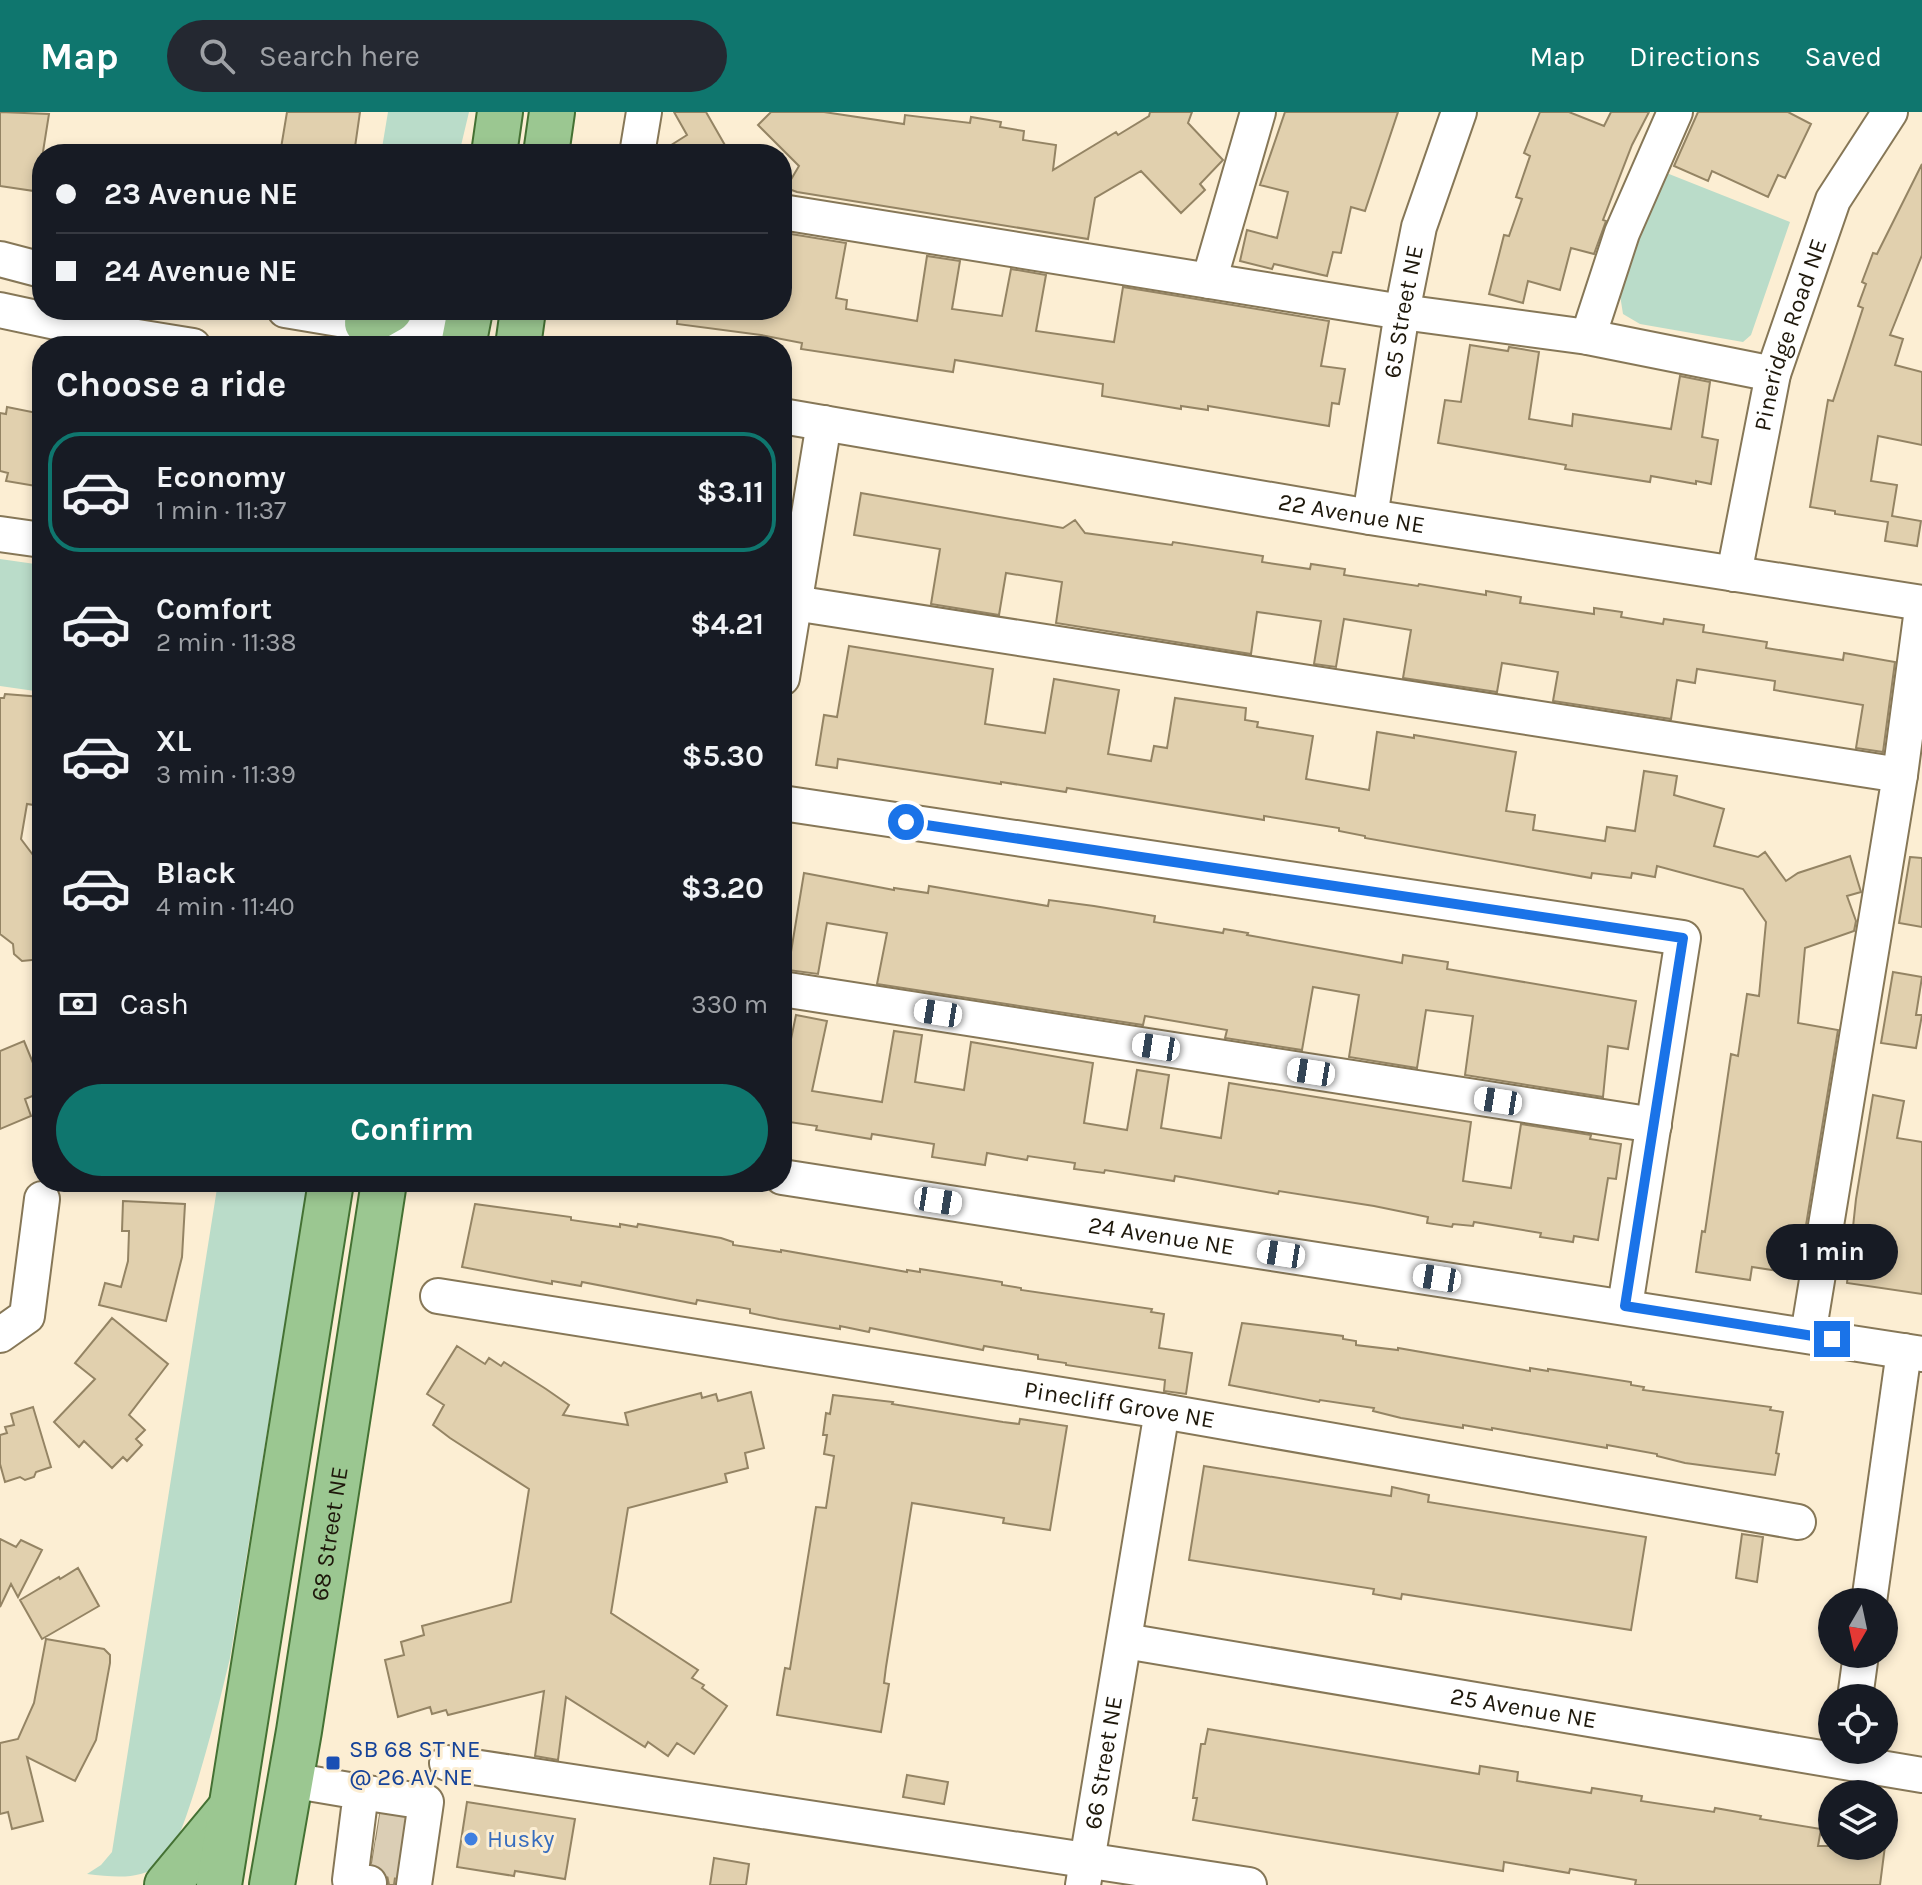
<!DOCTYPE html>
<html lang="en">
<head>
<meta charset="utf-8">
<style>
	:root { --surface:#171b24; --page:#242831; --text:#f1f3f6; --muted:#9ea1a6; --line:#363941; --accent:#0f766e }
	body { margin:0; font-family:Karla,sans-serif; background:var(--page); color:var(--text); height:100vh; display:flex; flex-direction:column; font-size:30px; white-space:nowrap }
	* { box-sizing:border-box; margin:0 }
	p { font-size:26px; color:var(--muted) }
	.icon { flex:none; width:44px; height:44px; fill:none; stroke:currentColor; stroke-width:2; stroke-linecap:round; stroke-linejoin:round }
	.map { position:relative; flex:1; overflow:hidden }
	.sheet { position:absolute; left:32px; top:224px; width:760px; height:856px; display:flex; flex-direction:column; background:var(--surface); border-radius:32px; box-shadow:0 4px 12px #0003 }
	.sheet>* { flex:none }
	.guide { position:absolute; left:32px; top:32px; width:760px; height:176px; border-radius:32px; box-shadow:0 4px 12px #0003; display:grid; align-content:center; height:176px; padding:0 24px; background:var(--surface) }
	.needle { width:52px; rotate:189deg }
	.buttons { position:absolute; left:1818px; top:1476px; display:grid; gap:16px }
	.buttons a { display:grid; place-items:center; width:80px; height:80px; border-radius:50%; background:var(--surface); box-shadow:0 4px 12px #0003; font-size:40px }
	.end { position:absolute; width:36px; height:36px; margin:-18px; border:10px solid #1a73e8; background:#fff; box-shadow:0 0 0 4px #fff }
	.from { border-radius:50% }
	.bubble { position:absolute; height:56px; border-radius:28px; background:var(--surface); box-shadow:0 4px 12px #0003; font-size:26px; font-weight:700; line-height:56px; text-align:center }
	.car { position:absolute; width:24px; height:48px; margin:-24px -12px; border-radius:10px; box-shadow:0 0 6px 2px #0007; background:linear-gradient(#fff 24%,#345 0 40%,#fff 0 76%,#345 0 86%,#fff 0) }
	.guide b { display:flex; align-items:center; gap:28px; height:76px; font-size:30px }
	.guide b+b { border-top:2px solid var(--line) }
	.guide i { width:20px; height:20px; background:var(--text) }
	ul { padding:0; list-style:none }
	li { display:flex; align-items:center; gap:24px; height:120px; margin:0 16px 12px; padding:0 8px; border:4px solid transparent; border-radius:32px }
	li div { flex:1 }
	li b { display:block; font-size:30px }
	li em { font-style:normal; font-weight:700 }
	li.active { border-color:var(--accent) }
	li>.icon { width:72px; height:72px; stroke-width:1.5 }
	h2 { padding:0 24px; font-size:36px; line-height:96px }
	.pay { display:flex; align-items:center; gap:20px; height:88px; padding:0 24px; font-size:30px }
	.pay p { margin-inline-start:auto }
	.cta { display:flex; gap:16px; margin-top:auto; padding:16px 24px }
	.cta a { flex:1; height:92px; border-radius:48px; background:var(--accent); color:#fff; font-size:32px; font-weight:700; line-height:92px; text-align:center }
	header { display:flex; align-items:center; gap:48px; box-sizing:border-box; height:112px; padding:0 40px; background:var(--accent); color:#fff }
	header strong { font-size:38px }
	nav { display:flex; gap:44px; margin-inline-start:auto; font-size:28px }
	.search { width:560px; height:72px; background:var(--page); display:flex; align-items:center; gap:20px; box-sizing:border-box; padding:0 28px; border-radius:44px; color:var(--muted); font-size:30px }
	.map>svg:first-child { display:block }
	.green { fill:#badcc9 }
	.building { fill:#e1d0ae; stroke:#948464; stroke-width:2 }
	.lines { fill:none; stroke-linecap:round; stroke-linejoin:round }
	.minor-tunnel { stroke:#dbceb5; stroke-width:34; stroke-dasharray:34 17; stroke-linecap:butt }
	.minor-casing { stroke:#867757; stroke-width:38 }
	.major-casing { stroke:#447133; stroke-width:48 }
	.minor { stroke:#fff; stroke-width:34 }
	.major { stroke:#9bc791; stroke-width:44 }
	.route { stroke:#1a73e8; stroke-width:10 }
	.transit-dot { fill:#1a4fb4; stroke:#fceed3; stroke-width:3 }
	.shop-dot { fill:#3f7fe0; stroke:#fceed3; stroke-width:3 }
	.labels { text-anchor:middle; stroke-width:6; stroke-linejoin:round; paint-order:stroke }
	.street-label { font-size:24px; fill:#1e180b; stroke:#fceed3 }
	.transit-label { font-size:24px; fill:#164399; stroke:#fceed3; text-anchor:start }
	.shop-label { font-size:24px; fill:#366cbe; stroke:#fceed3; text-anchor:start }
</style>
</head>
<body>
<header>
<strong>Map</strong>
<div class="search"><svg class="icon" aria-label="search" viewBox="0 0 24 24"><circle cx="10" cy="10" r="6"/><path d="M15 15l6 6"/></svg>Search here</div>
<nav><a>Map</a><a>Directions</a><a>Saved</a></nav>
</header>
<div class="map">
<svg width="1922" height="1773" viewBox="0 0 1922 1773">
	<rect width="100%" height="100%" fill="#fceed3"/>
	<path class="green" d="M388,0h81l-10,42h-78z
		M1664,60l126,50 -39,113 -8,7 -103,-18 -17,-10 -3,-19 15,-50z
		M0,447l42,6v127l-42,-6z
		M218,1070h90l-78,476c-8,34 -45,188 -67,205 -24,18 -48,14 -76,11l14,-9 11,-13z"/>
	<path class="building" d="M0,0l49,2 -10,63h-3l-2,14 -34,-5z
		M287,0h73l-6,42h-74z
		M674,0h32l20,35 -12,7h-57l30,-19z
		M771,0h53l80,12 1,-9 65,8 1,-6 30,5 -1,5 24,4 -1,9 33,5 -3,25 63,-38 2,3 31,-19 1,-4h42l-4,11 35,37 -23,24 5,6 -24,23 -40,-42 -46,27 -7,41 -291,-47 -11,-4 13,-22 -41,-41z
		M1285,0h113l-33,99 -14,-4 -10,46 -8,-1 -6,24 -53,-12 -2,5 -32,-8 7,-31 30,8 11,-46 -28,-7z
		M1540,0h29l35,14 7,-14h38l-17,33 -29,75 3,1 -12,33 -23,-6 -11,42 -32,-9 -5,22 -34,-9 15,-59 5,1 13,-37 -6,-2 14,-41 -6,-3z
		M1698,0h90l23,12 -26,54 -7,-3 -10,22 -56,-26 -4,10 -34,-15z
		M1922,52v91l-32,80 13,4 -8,26 27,7v73l-44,-9 -7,45 26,4 -5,31 29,5 -4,25 -32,-5 3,-19 -53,-8v-3l-25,-4 18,-107 5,1 30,-93 -5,-2 8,-22 -4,-2 11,-29 4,1z
		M791,122l55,9 -10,55 11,2 -1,9 42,7 29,5 10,-65 33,5 -8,48 50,7 9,-47 35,6 -10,56 78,11 9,-55 206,34 -8,45 24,3 -6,35 -7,-1 -3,23 -121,-20v4l-27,-4v3l-79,-13 1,-12 -148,-24 -2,12 -152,-23 1,-6 -41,-8 -84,-11 1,-14h104z
		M1470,233l38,6 1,-4 30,5 -10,67 43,7 1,-12 98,15 9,-53 30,6 -8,55 16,3 -7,44 -15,-3v3l-45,-8 -1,6 -85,-13 1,-4 -128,-22 7,-43 16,2z
		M7,295l35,7v73l-36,-6 2,-8 -8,-2v-58l6,1z
		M861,381l202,35 12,-8 10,13 87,12 1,-3 90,14 -1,6 48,7 1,-5 34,5 -1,6 74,11 1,-2 67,11v-4l35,6 -1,6 74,11v-6l28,4 -1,5 42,7 1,-5 40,6 -1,7 64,10 -1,6 77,12 1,-7 51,9 -12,90 -27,-4 7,-43 -89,-15 1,-9 -78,-12 -2,14 -18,-3 -6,39 -118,-18 5,-29 -56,-9 -5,29 -94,-14 8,-48 -67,-11 -8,48 -22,-3 7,-43 -64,-9 -6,42 -195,-31 6,-41 -56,-9 -7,42 -68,-11 9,-55 -86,-14z
		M849,534l144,23 -8,55 60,9 9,-54 65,11 -11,64 43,7 3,-15 13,2 8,-50 48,7 23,3 -1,12 13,2 -1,5 56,9 -7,43 63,11 8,-58 37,6v-3l102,17 -10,59 29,4 -2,15 72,11 2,-14 28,4 9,-60 33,5 -3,19 50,14 -10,37 44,11 7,-5 21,29 12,-8 52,-17 11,36 -14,4 9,25 -2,10 -49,17 -7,75 40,7 -40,244 -46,-7 -2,13 -54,-8 6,-41 3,1 26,-178 7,2 9,-62 12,2 7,-74 -23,-33 -86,-23 -2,11 -23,-4 -1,5 -39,-5 -1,5 -226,-40v-2l-26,-5v-3l-75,-12v4l-197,-32 -1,4 -65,-10v2l-163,-25 -1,9 -21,-3 8,-50 13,2z
		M5,582l37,3v100l-7,-1 -1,9 -7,-1 -6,35 21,28v92l-20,2 -8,-7 -1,-10 -13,-10v-236h4z
		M1910,745l12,1v69l-23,-4z
		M804,761l90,17v-2l34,5 1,-7 119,20 1,-6 45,6 61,10 -1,6 69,11 1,-4 24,4 -1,2 155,28 1,-8 45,7 -1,7 189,32 -8,48 -20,-3 -5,51 -138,-22 8,-59 -47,-6 -9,58 -68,-11 10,-62 -46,-8 -11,63 -77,-12 2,-8 -82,-14 -2,9 -266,-41 10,-51 -60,-10 -9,51 -30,-4z
		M1893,860l29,5 -6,38h6l-6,33 -35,-5z
		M796,903l31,6 -15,70 70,11 12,-71 28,4 -7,47 49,8 7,-48 122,21 -9,60 43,7 10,-60 32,5 -8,53 60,10 8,-55 242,39 -8,59 48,7 10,-64 70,11 -1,4 31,5 -5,35 -8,-1 -10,62 -24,-4 -1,6 -33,-5 1,-4 -67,-11 -1,4 -20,-2 -1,3 -25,-4 1,-6 -54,-11 -95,-15 -1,3 -103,-18 -1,5 -69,-11 -1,3 -30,-4 1,-6 -47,-7 -1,4 -40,-7 -2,12 -53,-8 2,-13 -62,-10 -1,5 -55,-9 1,-4 -35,-5v-59l4,1z
		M24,929l18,44v7l-17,7 6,17 -31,13v-78z
		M1873,983l31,6 -7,37 25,4v152l-75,-11 9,-84z
		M123,1089l62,3 -3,53 -16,64 -67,-16 6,-22 16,4 7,-26 1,-30h-7z
		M475,1092l96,13v3l49,7v-3l17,3 1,-3 83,14 12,4v3l48,7v-2l126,22v-2l13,2v-3l57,9 25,4v3l19,3v2l131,19 -1,3 13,2 -5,34 33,5 -6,41 -22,-3 1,-11 -99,-15v-2l-28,-4v-4l-54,-9 -1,4 -113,-22 -1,4 -29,-6v3l-61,-10 -29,-6v-4l-53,-9 -1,4 -114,-22 -1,4 -29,-5v3l-90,-17z
		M112,1206l56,46 -39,51 16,15 -9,9 6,6 -15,16 -4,-4 -11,11 -28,-27 -5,6 -25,-25 41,-43 -20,-16z
		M1242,1211l101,13v3l13,2v4l42,5v-2l132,23v-3l18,3v-2l83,13v3l13,2 -1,3 128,17 -1,3 13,2 -7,41 3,1 -4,21 -90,-12 -28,-7v-2l-50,-9v3l-115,-20v2l-29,-5v3l-62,-10 -28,-7 1,-3 -54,-8 -1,2 -90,-17z
		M457,1234l28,18 4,-6 12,8 3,-4 42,27 23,16 -6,10 65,10 -3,-12 26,-7 50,-13 1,5 14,-4 2,7 33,-9 13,56 -19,5 3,15 -23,6 2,8 -99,26 -17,105 87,57 -6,8 12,7 -2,3 25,18 -33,48 -17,-11 -9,13 -20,-14 -3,5 -79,-50 -8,63 -23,-4 9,-65 -96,24 -2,-5 -14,4 -2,-7 -32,10 -13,-57 19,-5 -3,-13 23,-7 -2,-9 89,-24 18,-113 -79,-51 -17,-13 11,-20 -17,-11z
		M833,1283l60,7 -1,2 111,18 16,2 1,-5 47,7 -17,104 -47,-7 1,-5 -92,-15 -26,164 -2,16 5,1 -8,48 -104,-17 8,-47 5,1 26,-162 10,1 8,-52 -10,-2 3,-19h-4l3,-22 4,1z
		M33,1295l18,60 -15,5 -2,5 -9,3 -5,-3 -15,5 -5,-18v-29l7,-2 -2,-6 9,-2 -3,-11z
		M1204,1354l187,30 1,-9 37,8 -1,7 218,35 -15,93 -229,-36 -1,5 -28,-5 1,-5 -185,-29z
		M1742,1422l21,3 -6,45 -21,-4z
		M0,1427l16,8 5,-7 21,10 -24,47 -7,-13 -11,23z
		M78,1456l21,38 -57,33 -22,-39 39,-23 1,2z
		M46,1527l58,10 6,6v8l-14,77 -21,41 -48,-24 16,64 -31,8 -4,-17 -8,2v-71l18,-4 16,-36z
		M1208,1617l271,45 1,-8 38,6 -1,9 74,12 1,-5 50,8 -1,5 73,11 1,-4 46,8 -1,3 61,10 -3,17h67l-5,39h-245l1,-5 -66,-11 -1,4 -65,-11 -1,9 -310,-51 4,-22h-4l8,-54h4z
		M907,1663l41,7 -4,22 -41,-7z
		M467,1690l108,17 -10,60 -50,-8 -1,5 -57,-9z
		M380,1703l23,4 -9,66h-5l-2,-10 -5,-7 -10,-5z
		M714,1746l35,6 -3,21h-36z"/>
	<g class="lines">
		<path class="minor-tunnel" d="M378,1715l26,4
			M373,1745l26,4"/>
		<defs>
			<g id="minor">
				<path d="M637,42l7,-42"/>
				<path d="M782,100l620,100 186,25 185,37"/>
				<path d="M0,147l42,11"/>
				<path d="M1209,169l49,-169"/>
				<path d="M0,198l88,19 105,17"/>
				<path d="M285,198l179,30 9,6"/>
				<path d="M1588,225l34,-104 53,-121"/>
				<path id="s1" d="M782,304l588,101 552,86"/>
				<path id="s2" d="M1370,405l32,-205 17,-85 40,-115"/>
				<path d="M0,422l42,6"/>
				<path id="s3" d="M1734,462l39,-200 60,-174 57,-88"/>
				<path d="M794,491l1106,172 -92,560"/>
				<path d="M782,566l42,-255"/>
				<path d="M1900,663l22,-166"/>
				<path d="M782,691l901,135 -58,368"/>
				<path d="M782,877l872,136"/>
				<path id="s4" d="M782,1065l1140,177"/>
				<path id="s5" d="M438,1184l724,115 636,111"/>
				<path d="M0,1223l27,-19 15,-117"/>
				<path d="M1869,1490l35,-251"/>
				<path id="s6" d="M1125,1529l797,134"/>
				<path d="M1855,1586l6,-44"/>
				<path d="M447,1651l802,122"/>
				<path d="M290,1668l71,12 -11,88 19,3"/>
				<path d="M361,1680l65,10 -12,83"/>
				<path id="s7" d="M1083,1773l79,-474"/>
			</g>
			<g id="major">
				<path d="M494,42l6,-42"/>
				<path d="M546,42l6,-42"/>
				<path d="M367,211l23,-13"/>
				<path d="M463,234l7,-36"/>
				<path d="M518,234l5,-36"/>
				<path d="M167,1773l63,-76"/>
				<path d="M219,1773l112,-703"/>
				<path id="s8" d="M272,1773l27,-154 85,-549"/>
			</g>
		</defs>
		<use href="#minor" class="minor-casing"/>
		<use href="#major" class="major-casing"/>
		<use href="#minor" class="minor"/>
		<use href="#major" class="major"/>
	</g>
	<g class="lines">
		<path class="route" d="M906,710l777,116 -58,368 207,33"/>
	</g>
	<rect class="transit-dot" x="325" y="1643" width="16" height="16" rx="4"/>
	<circle class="shop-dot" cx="471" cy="1727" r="8"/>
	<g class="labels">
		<g class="street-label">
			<text dy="8" stroke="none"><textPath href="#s2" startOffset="208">65 Street NE</textPath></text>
			<text dy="8" stroke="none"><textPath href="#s3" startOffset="246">Pineridge Road NE</textPath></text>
			<text dy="8" stroke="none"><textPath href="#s1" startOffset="578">22 Avenue NE</textPath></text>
			<text dy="8" stroke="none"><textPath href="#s4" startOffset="384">24 Avenue NE</textPath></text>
			<text dy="8" stroke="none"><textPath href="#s5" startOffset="690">Pinecliff Grove NE</textPath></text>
			<text dy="8" stroke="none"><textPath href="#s8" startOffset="356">68 Street NE</textPath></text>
			<text dy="8" stroke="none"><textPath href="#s6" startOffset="404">25 Avenue NE</textPath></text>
			<text dy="8" stroke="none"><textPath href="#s7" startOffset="124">66 Street NE</textPath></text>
		</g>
		<g class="transit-label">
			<text x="349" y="1645">SB 68 ST NE<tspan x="349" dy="28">@ 26 AV NE</tspan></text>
		</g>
		<g class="shop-label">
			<text x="487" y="1735">Husky</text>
		</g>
	</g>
</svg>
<div class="buttons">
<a><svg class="needle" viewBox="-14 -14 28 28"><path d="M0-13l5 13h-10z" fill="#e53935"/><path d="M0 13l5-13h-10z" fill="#9ea1a6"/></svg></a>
<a><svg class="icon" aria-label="locate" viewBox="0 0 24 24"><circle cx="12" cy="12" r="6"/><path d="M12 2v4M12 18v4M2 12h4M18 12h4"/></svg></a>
<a><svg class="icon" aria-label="layers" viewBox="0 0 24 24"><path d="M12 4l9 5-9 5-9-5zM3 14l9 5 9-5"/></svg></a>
</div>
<i class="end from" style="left:906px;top:710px"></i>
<i class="end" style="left:1832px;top:1227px"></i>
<div class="bubble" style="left:1766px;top:1112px;width:132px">1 min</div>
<i class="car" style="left:938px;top:901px;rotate:279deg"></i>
<i class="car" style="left:1156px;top:935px;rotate:279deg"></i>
<i class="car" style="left:1311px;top:960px;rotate:279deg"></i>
<i class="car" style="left:1498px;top:989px;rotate:279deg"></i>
<i class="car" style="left:938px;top:1089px;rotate:99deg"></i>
<i class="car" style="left:1281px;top:1142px;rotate:279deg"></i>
<i class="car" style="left:1437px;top:1166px;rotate:279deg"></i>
<div class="guide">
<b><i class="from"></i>23 Avenue NE</b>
<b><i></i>24 Avenue NE</b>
</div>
<section class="sheet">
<h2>Choose a ride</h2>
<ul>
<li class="active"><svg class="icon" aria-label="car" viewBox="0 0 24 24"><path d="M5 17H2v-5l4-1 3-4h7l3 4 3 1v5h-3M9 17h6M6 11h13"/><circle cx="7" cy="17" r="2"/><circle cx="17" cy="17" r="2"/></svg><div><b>Economy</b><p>1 min · 11:37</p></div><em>$3.11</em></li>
<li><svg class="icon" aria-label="car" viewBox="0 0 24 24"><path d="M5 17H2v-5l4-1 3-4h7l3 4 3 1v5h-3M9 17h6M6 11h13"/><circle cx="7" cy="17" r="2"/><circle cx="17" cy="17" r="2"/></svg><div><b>Comfort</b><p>2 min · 11:38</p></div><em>$4.21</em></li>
<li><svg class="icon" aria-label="car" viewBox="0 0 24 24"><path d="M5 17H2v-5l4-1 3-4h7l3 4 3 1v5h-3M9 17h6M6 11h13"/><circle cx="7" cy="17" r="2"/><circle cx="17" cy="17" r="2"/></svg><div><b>XL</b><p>3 min · 11:39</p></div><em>$5.30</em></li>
<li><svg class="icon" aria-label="car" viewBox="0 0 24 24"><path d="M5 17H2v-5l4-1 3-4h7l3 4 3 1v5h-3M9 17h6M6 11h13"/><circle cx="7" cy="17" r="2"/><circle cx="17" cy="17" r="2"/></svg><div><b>Black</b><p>4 min · 11:40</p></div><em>$3.20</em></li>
</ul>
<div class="pay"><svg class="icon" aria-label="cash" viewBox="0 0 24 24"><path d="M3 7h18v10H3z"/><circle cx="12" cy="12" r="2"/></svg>Cash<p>330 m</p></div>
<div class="cta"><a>Confirm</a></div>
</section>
</div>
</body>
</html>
